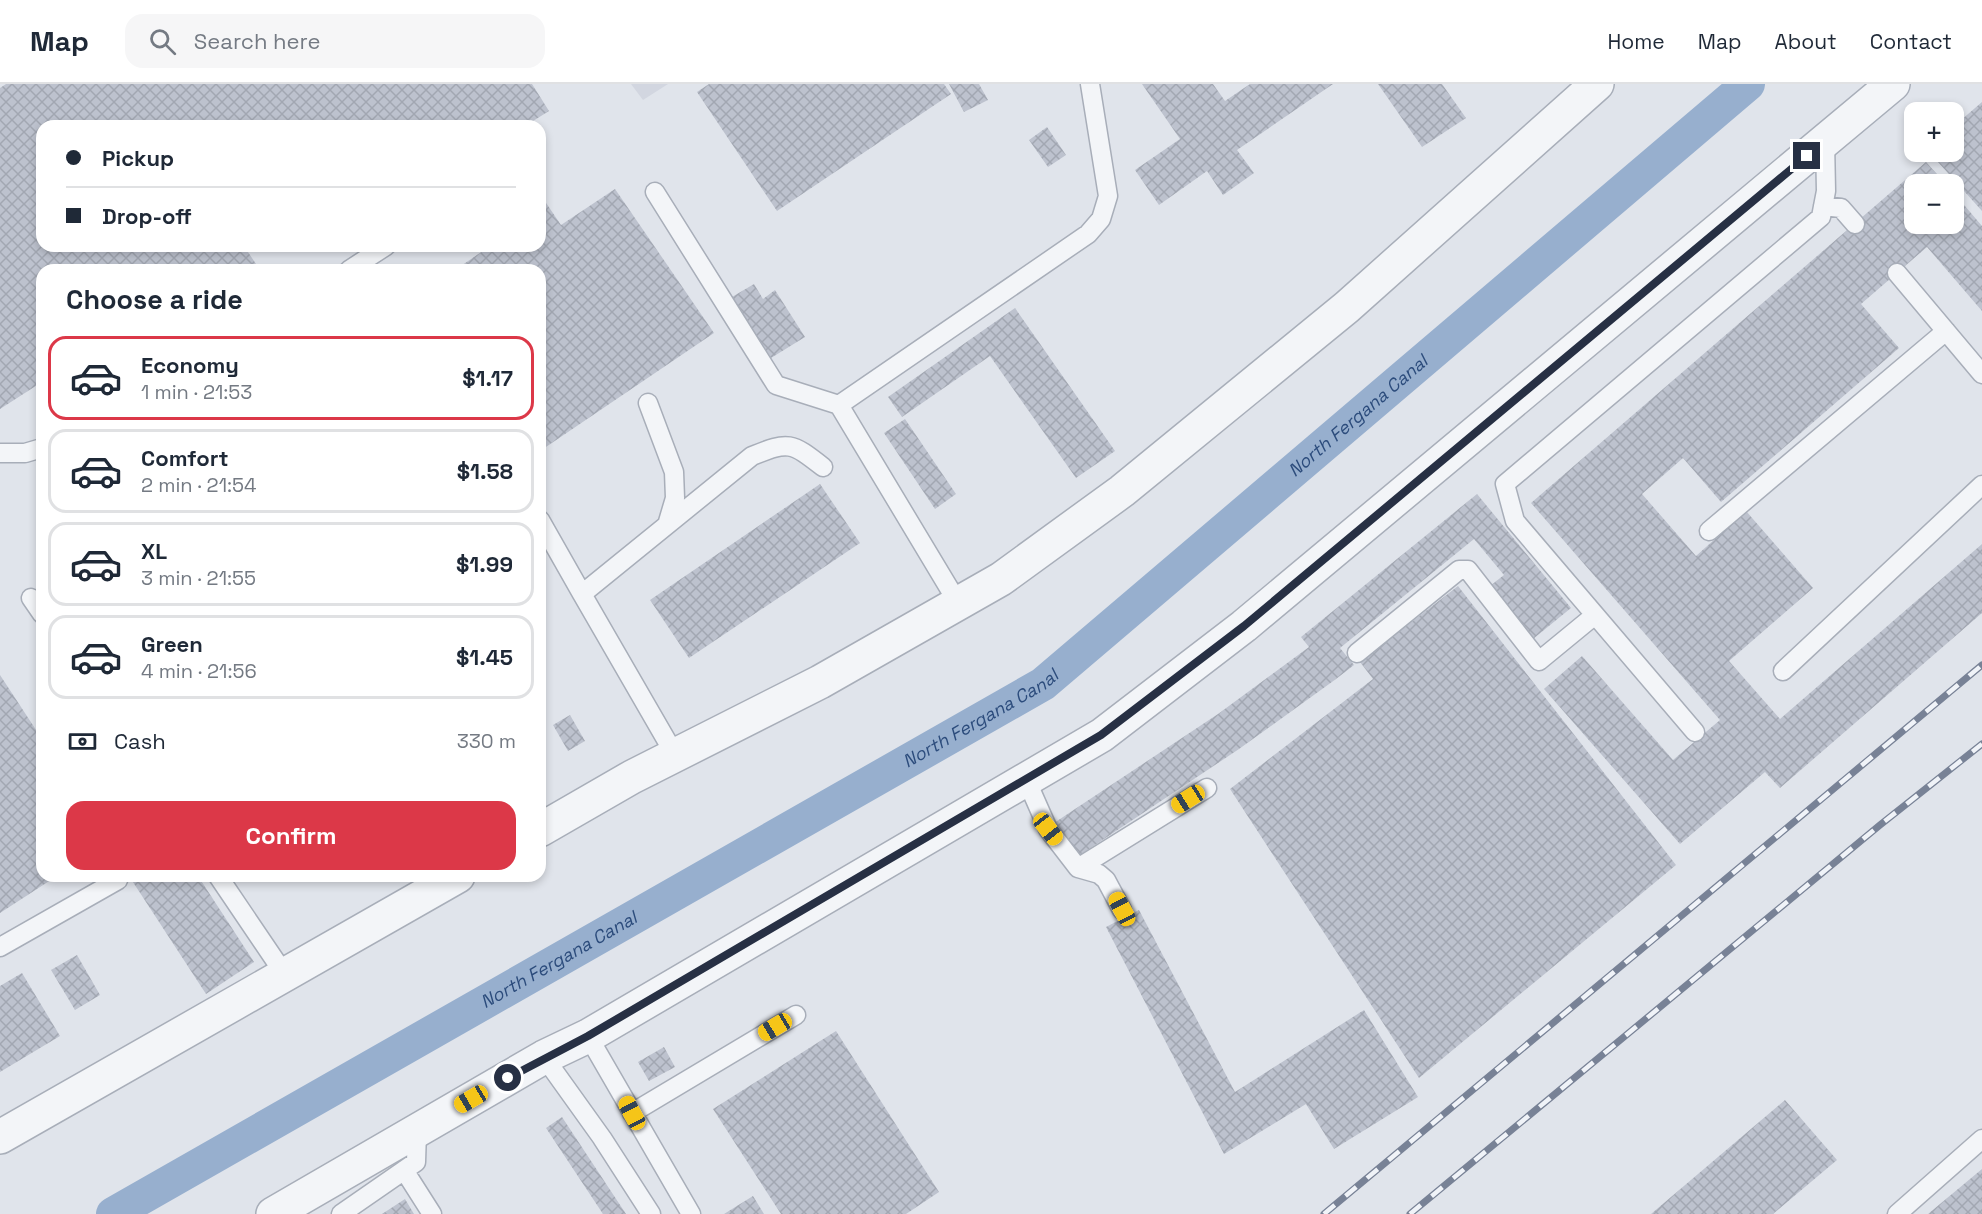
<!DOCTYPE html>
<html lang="en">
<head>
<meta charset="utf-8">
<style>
	:root { --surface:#fff; --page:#f6f6f7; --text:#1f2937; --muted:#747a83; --line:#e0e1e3; --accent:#dc3848 }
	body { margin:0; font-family:"Space Grotesk",sans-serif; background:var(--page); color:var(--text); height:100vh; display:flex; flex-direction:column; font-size:22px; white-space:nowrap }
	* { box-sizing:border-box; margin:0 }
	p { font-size:20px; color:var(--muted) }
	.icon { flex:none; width:33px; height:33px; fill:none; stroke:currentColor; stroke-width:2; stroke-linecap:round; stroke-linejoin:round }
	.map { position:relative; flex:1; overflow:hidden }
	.side { position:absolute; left:36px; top:180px; width:510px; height:618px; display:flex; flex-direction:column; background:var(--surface); border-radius:18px; box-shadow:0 3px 9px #0003 }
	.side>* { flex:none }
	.hud { position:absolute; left:36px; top:36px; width:510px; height:132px; border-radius:18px; box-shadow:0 3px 9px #0003; display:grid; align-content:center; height:132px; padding:0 30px; background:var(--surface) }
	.tools { position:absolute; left:1904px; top:18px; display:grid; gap:12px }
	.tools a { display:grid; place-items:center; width:60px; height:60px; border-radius:12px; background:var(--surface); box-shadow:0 3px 9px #0003; font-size:30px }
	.end { position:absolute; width:27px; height:27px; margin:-14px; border:8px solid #273044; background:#fff; box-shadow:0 0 0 3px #fff }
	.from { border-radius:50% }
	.car { position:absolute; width:18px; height:36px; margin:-18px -9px; border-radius:8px; box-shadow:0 0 4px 2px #0007; background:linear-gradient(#f5c518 24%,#345 0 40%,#f5c518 0 76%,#345 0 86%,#f5c518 0) }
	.hud b { display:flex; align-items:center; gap:21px; height:57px; font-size:22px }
	.hud b+b { border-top:2px solid var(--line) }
	.hud i { width:15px; height:15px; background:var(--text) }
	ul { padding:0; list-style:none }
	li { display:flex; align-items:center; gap:18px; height:84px; margin:0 12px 9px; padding:0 18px; border:3px solid var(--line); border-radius:18px }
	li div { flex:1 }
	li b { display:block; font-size:22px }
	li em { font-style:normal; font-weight:700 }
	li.active { border-color:var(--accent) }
	li>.icon { width:54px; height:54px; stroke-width:1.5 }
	h2 { padding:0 30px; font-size:27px; line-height:72px }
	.pay { display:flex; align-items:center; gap:15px; height:66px; padding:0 30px; font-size:22px }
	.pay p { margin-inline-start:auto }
	.action { display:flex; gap:12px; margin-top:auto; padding:12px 30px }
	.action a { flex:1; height:69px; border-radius:18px; background:var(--accent); color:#fff; font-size:24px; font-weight:700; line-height:69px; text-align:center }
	header { display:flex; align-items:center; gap:36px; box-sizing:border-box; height:84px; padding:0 30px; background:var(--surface); border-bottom:2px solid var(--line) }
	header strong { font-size:28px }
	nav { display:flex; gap:33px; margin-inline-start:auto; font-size:21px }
	.search { width:420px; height:54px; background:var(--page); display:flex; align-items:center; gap:15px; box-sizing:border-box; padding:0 21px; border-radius:18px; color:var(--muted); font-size:22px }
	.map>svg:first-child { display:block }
	.built { fill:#d2d6e0 }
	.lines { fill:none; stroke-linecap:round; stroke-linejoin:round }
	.canal { stroke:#97afce; stroke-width:34 }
	.building { fill:url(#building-cross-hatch) }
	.lane-casing { stroke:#a8aeb9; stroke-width:21 }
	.street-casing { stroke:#a8aeb9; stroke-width:36 }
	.lane { stroke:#f3f5f8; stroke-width:18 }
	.street { stroke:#f3f5f8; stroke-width:33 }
	.rail-casing { stroke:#788296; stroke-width:7 }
	.rail { stroke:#f0f3f8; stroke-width:4.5; stroke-dasharray:14; stroke-linecap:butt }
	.route { stroke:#273044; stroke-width:8 }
	.labels { text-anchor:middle; stroke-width:5; stroke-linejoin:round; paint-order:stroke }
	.water-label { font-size:18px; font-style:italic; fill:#2c4c7c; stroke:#f0f3f8 }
</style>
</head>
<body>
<header>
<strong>Map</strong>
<div class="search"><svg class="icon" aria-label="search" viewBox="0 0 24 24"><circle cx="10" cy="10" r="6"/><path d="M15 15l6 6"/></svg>Search here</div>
<nav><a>Home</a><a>Map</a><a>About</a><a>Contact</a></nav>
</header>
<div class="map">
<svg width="1982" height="1130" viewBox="0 0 1982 1130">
	<defs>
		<pattern id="building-cross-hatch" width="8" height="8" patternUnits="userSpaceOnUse" patternTransform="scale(1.5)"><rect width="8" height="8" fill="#bdc2ce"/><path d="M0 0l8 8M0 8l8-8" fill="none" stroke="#a2a7b2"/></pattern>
	</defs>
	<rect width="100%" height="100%" fill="#e0e4eb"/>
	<path class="built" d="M631,0h37l-25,16z"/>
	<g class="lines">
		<path class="canal" id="s1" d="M113,1130l930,-530 705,-600"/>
	</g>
	<path class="building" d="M6,0h526l17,27 -24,15h-483v120h208l-4,3 14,21h-218v112l-42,27v-321z
		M709,0h235l7,10 -174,117 -80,-119z
		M949,0h30l9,16 -24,12z
		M1142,0h71l12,17 25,-17h83l-96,66 17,23 -31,22 -16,-24 -48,34 -24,-35 45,-31z
		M1378,0h64l24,34 -44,29z
		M1982,18v109l-53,-59h24v-25z
		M1047,43l19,28 -18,12 -19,-27z
		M1926,78l20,22h-32v40h39v-32l29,34v85l-55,-64 -66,57 38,44 -178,154 -38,-44 -41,36 54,62 50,-45 67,77 -84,73 51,58 202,-175v69l-202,175 -15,-16 -85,72 -136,-155 38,-33 91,104 47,-40 -189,-217z
		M615,105l99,144 -174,118v-181h-85l35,-24h50v-52l21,31z
		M754,200l9,15 12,-9 30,47 -34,21 -39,-61z
		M1015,224l100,143 -39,27 -86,-122 -88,61 -14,-20z
		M905,335l51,75 -21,15 -51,-76z
		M820,400l40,59 -171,115 -39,-58z
		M1477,410l94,114 -38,31 -43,-53 14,-11 -30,-36 -134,109 14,17 -18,14 -97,70 -162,108 -23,-34 164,-109 91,-67 -8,-10z
		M1458,502l218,279 -257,213 -189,-289 143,-110 -13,-17z
		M0,591l42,64v137h15l-57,37z
		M570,631l15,26 -17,10 -15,-26z
		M129,792h69l56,86 -48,32z
		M1139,826l96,182 129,-82 54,87 -84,52 -28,-45 -82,50 -118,-227z
		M77,871l23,40 -25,15 -24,-40z
		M22,889l38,63 -60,36v-86z
		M836,947l103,161 -33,22h-125l-68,-105z
		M664,963l11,20 -26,14 -11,-19z
		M1785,1016l52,60 -64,54h-122z
		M562,1033l64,97h-23l-57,-86z
		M1982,1085v45h-54z
		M753,1112l11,18h-40z
		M405,1115l9,15h-32z"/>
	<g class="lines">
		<defs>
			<path id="lane" d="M655,108l121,193 63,20 119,198
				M1823,122l18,2 14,16
				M349,186l37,-24
				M1897,189l85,101
				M648,319l26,69 1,26 -8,27
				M839,321l249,-171 13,-15 7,-23 -18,-112
				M0,369h25l17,-5
				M540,436l42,74
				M1709,447l237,-200
				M31,514l11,16
				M1357,569l102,-83h9l71,91 56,-46
				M1783,587l199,-186
				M1695,648l-180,-211 -10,-37 316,-267 5,-26 -1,-50
				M675,671l-93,-161 170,-138c37,-15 39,-14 71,11
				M1026,695l22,50 30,39 21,6 7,6 16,30
				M1078,784l129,-80
				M218,792l67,99
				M0,863l118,-67
				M588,952l103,178
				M544,973l58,81 49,76
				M632,1029l164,-98
				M404,1086l28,44
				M341,1130l75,-52 1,-31
				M1897,1130l85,-75"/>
			<path id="street" d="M540,746l92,-53 188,-95 181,-103 121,-88 225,-184 250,-223
				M0,1053l458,-261
				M273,1130l271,-157 44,-21 514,-301 142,-109 649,-542"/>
		</defs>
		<use href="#lane" class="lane-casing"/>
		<use href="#street" class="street-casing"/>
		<use href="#lane" class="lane"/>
		<use href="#street" class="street"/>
		<defs>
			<path id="rail" d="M1324,1130l658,-549
				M1410,1130l470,-389 102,-81"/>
		</defs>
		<use href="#rail" class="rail-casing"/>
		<use href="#rail" class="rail"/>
	</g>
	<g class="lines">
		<path class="route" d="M508,994l80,-42 513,-301 143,-109 563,-470"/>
	</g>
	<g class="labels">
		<g class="water-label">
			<text dy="6" stroke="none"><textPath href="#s1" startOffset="1484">North Fergana Canal</textPath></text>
			<text dy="6" stroke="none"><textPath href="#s1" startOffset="999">North Fergana Canal</textPath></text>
			<text dy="6" stroke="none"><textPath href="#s1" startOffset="513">North Fergana Canal</textPath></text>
		</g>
	</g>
</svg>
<div class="tools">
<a>+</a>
<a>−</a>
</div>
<i class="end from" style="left:508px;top:994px"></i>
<i class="end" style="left:1807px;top:72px"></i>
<i class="car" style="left:1188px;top:715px;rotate:238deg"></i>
<i class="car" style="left:1048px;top:745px;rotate:142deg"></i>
<i class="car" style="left:1122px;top:825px;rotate:332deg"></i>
<i class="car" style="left:775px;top:943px;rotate:239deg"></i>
<i class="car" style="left:471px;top:1015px;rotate:240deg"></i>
<i class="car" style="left:632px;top:1029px;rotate:332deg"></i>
<div class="hud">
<b><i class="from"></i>Pickup</b>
<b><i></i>Drop-off</b>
</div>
<section class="side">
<h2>Choose a ride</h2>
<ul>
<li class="active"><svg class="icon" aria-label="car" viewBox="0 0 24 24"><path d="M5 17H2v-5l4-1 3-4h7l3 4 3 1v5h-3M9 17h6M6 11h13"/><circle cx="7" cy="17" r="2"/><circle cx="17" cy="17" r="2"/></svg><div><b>Economy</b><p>1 min · 21:53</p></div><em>$1.17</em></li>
<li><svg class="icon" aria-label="car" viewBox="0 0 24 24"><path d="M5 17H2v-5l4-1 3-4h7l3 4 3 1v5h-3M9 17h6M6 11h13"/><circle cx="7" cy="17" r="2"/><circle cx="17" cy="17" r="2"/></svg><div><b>Comfort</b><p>2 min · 21:54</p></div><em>$1.58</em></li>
<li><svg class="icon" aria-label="car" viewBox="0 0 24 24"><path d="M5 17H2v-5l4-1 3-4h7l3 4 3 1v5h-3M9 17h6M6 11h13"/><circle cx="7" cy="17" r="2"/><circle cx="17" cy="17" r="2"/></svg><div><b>XL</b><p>3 min · 21:55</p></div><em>$1.99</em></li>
<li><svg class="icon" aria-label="car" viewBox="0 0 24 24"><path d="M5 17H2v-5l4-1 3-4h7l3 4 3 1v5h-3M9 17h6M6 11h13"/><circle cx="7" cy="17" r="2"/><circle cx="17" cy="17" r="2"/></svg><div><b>Green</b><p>4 min · 21:56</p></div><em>$1.45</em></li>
</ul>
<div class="pay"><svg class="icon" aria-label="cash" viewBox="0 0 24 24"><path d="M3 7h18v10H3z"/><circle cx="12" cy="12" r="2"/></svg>Cash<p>330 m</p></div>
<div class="action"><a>Confirm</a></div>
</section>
</div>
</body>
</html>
